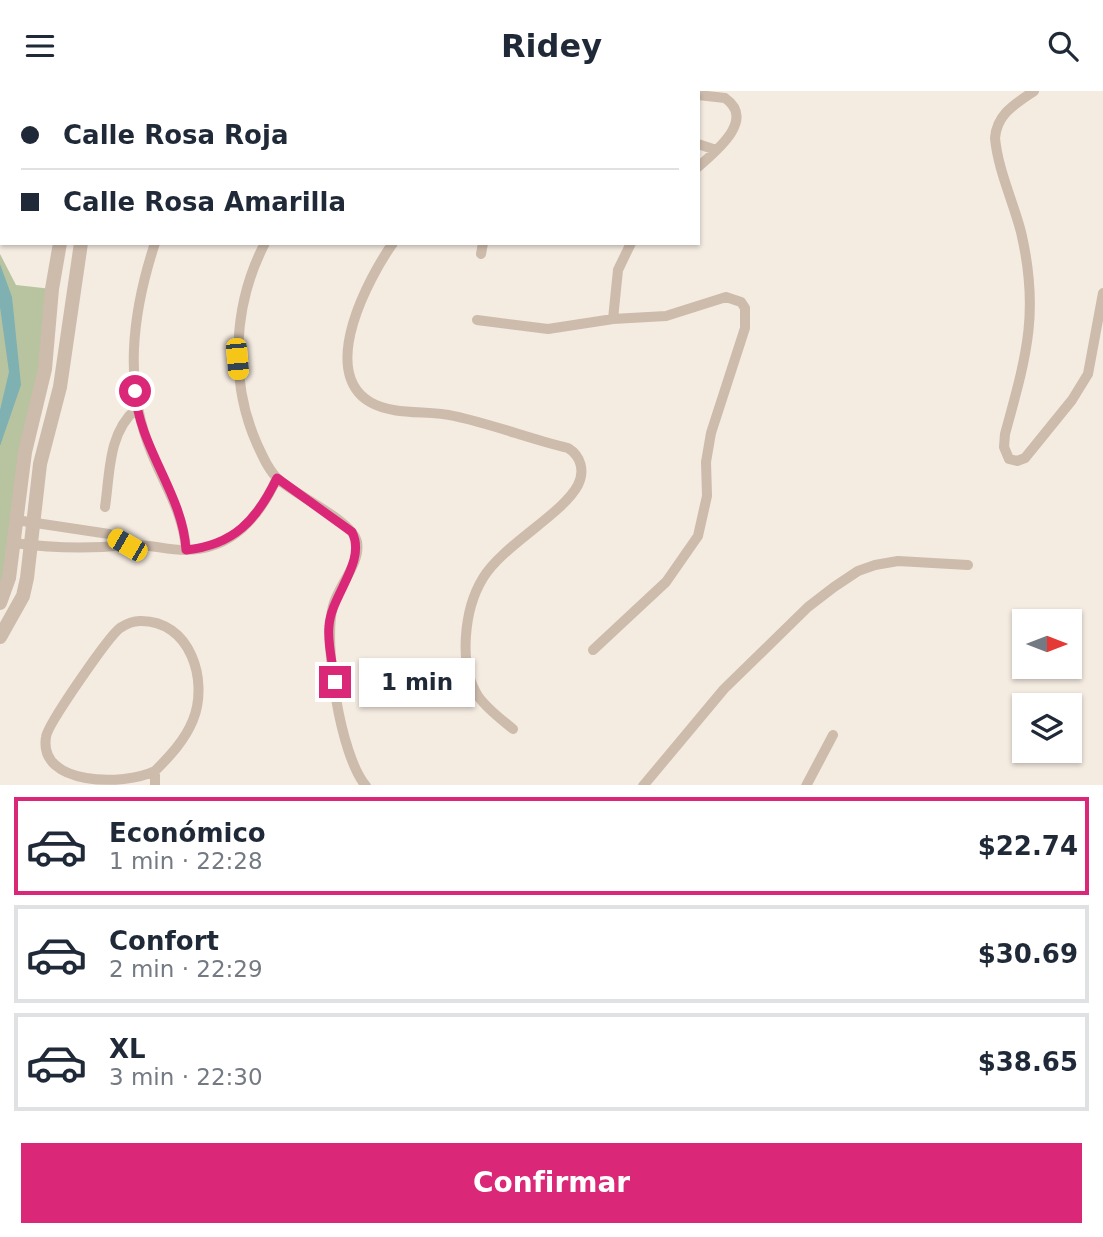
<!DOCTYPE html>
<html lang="es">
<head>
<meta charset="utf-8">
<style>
	:root { --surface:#fff; --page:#f2f2f3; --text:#1f2937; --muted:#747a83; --line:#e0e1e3; --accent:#db2777 }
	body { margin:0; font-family:"DejaVu Sans",sans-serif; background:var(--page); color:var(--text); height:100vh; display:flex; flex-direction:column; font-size:26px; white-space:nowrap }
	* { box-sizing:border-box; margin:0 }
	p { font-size:23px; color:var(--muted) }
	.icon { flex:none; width:38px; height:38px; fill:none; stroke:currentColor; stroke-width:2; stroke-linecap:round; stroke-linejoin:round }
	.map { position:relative; height:694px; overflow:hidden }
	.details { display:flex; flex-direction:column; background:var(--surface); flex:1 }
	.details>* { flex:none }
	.banner { position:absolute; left:0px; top:0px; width:700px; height:154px; box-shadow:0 2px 5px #0004; display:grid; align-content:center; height:154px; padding:0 21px; background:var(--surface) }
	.needle { width:46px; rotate:90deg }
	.fabs { position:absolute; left:1012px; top:518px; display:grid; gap:14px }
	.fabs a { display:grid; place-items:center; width:70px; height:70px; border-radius:0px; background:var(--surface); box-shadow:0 2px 5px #0004; font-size:35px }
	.end { position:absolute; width:32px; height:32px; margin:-16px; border:9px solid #db2777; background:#fff; box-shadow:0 0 0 4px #fff }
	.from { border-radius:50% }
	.bubble { position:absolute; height:49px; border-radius:0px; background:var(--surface); box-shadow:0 2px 5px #0004; font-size:23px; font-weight:800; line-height:49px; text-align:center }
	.car { position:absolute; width:21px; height:42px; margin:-21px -10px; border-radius:9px; box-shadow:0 0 5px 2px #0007; background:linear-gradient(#f5c518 24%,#345 0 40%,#f5c518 0 76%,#345 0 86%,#f5c518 0) }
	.banner b { display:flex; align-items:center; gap:24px; height:66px; font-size:26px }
	.banner b+b { border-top:2px solid var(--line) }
	.banner i { width:18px; height:18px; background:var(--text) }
	ul { padding:12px 0 0; list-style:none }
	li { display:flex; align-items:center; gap:21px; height:98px; margin:0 14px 10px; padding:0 7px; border:4px solid var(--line); border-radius:0px }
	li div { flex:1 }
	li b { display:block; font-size:26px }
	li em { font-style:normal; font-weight:800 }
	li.active { border-color:var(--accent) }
	li>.icon { width:63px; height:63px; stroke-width:1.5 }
	.action { display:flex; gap:14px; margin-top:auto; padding:14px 21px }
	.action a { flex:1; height:80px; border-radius:0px; background:var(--accent); color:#fff; font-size:28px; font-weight:800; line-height:80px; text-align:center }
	header { display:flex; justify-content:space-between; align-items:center; height:91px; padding:0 21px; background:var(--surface); font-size:32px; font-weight:800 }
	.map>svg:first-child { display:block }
	.green { fill:#b8c4a0 }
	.water { fill:#7fb0b2 }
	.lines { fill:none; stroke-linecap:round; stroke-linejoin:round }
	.minor { stroke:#cdbbac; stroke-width:10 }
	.tertiary { stroke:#cdbbac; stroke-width:14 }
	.route { stroke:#db2777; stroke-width:9 }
</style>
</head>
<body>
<header><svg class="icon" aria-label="menu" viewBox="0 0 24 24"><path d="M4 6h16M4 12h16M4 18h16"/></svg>Ridey<svg class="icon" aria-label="search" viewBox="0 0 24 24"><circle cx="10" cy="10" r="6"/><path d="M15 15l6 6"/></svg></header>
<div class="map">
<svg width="1103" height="695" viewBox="0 0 1103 695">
	<rect width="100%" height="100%" fill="#f4ebe1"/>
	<path class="green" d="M0,163l16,31 36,4 -52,314z"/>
	<path class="water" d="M0,173l12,33 9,88 -21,61v-36l9,-38 -9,-65z"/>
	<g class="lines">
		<path class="minor" d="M50,0l3,2
			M87,0l3,2
			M325,0v2
			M442,0l1,2
			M595,0l4,2
			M1034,0c-19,13 -37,23 -39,47 3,32 18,63 26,94 19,81 5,125 -16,202l-1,13 5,12 8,2 8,-3 47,-58 16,-26 15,-81
			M37,2l1,-2
			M252,2l1,-2
			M698,4l27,3c31,22 -9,53 -27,69
			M698,53l18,6
			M155,152c-23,70 -32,142 -3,211 13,32 32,61 34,96
			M265,152c-32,61 -36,138 -8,201 6,13 12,27 22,36 18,16 74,41 78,62 4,21 -19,44 -24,64 -10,37 7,150 33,180
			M393,152c-24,34 -75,128 -23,159 24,14 58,8 84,14 38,8 76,23 114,32 13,8 17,23 10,37 -15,29 -75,60 -95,93 -19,31 -25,87 -5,118 9,13 23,23 35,33
			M481,163l2,-11
			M613,228l5,-49 13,-27
			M477,229l71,9 65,-10 53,-3 60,-19 15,5 4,6v20l-34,105 -5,29 1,34 -9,40 -32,46 -73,68
			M105,416c5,-34 3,-74 31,-98
			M16,429l93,14 18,11
			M14,452c37,5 76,6 112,2 19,-2 40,5 59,5 47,0 74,-33 92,-72
			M155,680c-31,15 -117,15 -109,-34 1,-12 63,-101 74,-109 6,-4 13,-7 20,-7 50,-1 69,59 53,99 -8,20 -23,36 -38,51v15
			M643,695l81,-97 84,-82 26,-20 24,-16 17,-6 23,-4 70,4
			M806,695l27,-51"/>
		<path class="tertiary" d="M106,2l1,-2
			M127,2v-2
			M0,512l9,-25 16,-126 20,-83 7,-80 8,-46
			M0,546l23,-41 4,-18 13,-114 20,-77 21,-144"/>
	</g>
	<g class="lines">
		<path class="route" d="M135,300c4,57 48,103 51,159 48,-5 71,-30 91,-72l75,54c15,30 -21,63 -23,94 -2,18 4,38 6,56"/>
	</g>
</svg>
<div class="fabs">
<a><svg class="needle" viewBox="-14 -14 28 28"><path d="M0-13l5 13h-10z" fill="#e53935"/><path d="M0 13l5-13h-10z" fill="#747a83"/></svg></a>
<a><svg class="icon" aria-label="layers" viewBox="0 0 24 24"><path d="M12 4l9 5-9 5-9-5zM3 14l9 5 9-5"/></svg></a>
</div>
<i class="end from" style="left:135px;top:300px"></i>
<i class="end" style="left:335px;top:591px"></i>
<div class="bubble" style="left:359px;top:567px;width:116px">1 min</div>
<i class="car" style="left:237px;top:268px;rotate:175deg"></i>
<i class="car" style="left:127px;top:454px;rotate:300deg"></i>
<div class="banner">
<b><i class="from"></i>Calle Rosa Roja</b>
<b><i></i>Calle Rosa Amarilla</b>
</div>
</div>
<section class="details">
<ul>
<li class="active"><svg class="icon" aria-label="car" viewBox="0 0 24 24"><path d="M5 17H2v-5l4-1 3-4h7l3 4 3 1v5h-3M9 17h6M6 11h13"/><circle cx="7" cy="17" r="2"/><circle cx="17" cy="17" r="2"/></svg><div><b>Económico</b><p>1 min · 22:28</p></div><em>$22.74</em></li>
<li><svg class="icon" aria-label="car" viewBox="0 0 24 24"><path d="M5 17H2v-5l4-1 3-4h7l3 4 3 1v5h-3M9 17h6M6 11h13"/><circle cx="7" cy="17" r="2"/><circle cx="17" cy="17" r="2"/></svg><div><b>Confort</b><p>2 min · 22:29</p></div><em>$30.69</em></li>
<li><svg class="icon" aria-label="car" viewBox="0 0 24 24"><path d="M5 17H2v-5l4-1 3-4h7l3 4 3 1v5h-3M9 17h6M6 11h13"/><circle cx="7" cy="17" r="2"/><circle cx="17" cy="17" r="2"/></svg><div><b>XL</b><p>3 min · 22:30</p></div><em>$38.65</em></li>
</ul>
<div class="action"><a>Confirmar</a></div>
</section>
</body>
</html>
